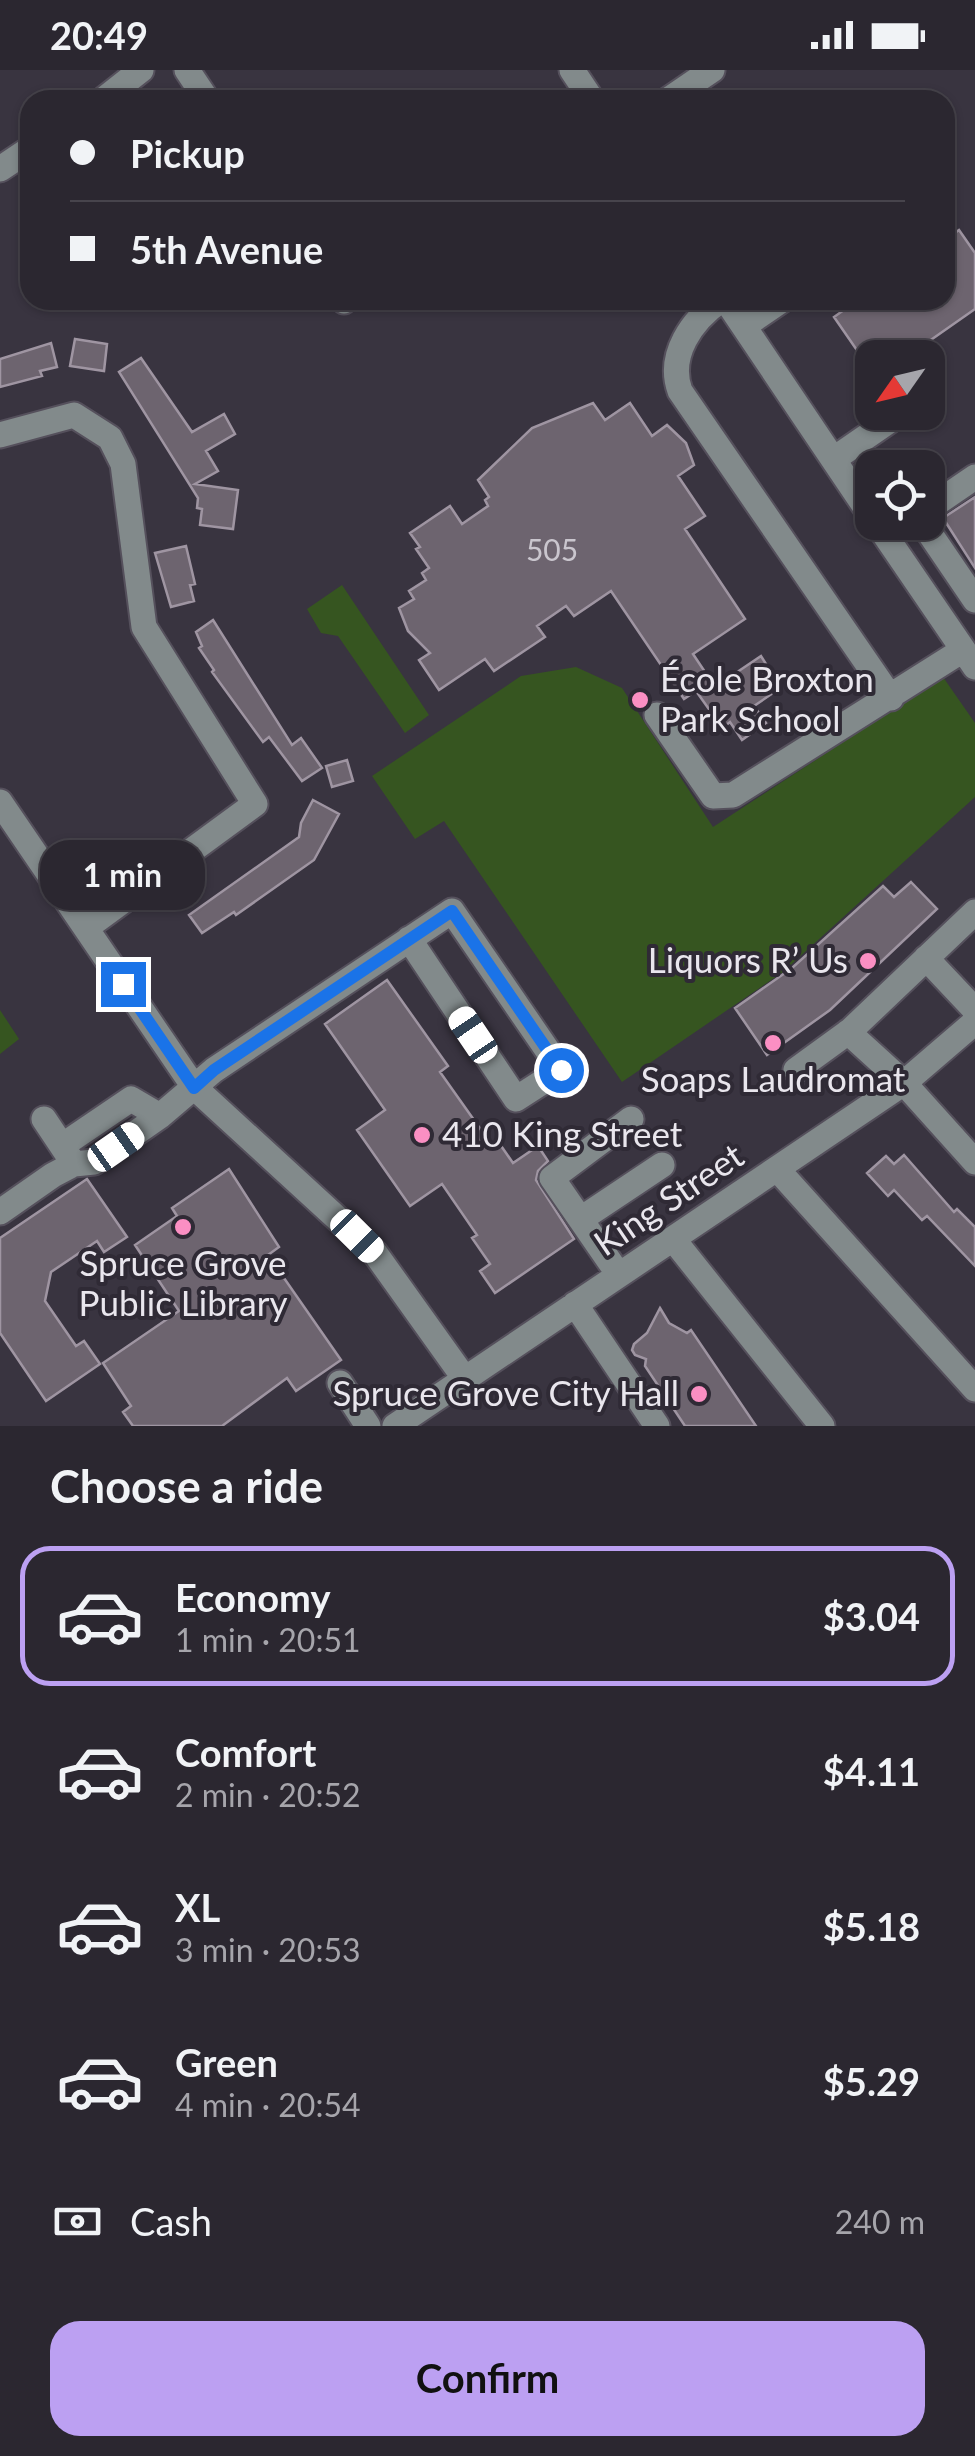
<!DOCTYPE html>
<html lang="en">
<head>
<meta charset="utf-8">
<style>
	:root { --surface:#2b2730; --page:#332f38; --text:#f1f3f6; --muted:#a6a5ab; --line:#47444c; --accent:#bca0f2 }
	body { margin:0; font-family:Lato,sans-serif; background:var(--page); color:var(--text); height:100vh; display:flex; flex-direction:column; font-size:38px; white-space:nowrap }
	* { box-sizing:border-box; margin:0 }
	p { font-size:32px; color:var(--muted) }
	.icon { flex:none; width:55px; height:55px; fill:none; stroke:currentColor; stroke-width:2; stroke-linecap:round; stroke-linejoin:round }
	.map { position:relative; height:1356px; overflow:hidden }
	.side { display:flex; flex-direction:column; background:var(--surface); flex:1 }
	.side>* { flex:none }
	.banner { position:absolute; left:20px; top:20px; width:935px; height:220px; border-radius:30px; box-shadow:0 2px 8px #0004,0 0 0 2px var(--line); display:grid; align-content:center; height:220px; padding:0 50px; background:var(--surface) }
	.needle { width:65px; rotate:236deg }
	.tools { position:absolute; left:855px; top:270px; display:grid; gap:20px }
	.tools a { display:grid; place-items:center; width:90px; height:90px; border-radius:20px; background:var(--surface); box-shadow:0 2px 8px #0004,0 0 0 2px var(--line); font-size:50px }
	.end { position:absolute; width:45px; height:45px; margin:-22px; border:12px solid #1a73e8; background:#fff; box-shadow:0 0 0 5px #fff }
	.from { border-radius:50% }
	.bubble { position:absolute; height:70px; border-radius:30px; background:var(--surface); box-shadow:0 2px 8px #0004,0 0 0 2px var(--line); font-size:32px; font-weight:700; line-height:70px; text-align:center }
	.car { position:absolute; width:30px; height:60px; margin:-30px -15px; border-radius:12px; box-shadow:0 0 8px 2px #0007; background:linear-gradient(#fff 24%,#345 0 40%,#fff 0 76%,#345 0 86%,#fff 0) }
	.banner b { display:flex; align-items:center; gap:35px; height:95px; font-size:38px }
	.banner b+b { border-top:2px solid var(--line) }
	.banner i { width:25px; height:25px; background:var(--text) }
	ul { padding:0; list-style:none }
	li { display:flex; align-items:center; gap:30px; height:140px; margin:0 20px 15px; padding:0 30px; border:5px solid transparent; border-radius:30px }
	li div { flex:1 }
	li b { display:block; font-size:38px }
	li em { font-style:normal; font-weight:700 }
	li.selected { border-color:var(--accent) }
	li>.icon { width:90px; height:90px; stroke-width:1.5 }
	h2 { padding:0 50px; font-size:45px; line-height:120px }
	.pay { display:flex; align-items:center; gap:25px; height:110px; padding:0 50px; font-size:38px }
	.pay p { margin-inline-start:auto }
	.primary-button { display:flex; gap:20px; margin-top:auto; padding:20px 50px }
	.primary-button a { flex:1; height:115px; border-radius:30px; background:var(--accent); color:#111; font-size:40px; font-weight:700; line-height:115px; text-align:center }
	.status { display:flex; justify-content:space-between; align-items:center; height:70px; padding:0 50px; background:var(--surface); direction:ltr }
	.status svg { height:28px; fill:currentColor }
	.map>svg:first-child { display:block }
	.green { fill:#365520 }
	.building { fill:#6d646f; stroke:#9f95a2; stroke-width:2.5 }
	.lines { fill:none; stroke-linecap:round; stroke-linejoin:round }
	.minor-casing { stroke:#55505c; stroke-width:29 }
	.minor { stroke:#828a8b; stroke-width:25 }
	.route { stroke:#1a73e8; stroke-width:12 }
	.poi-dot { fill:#fb8fc3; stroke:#2f2a35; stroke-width:4 }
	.labels { text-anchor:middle; stroke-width:8; stroke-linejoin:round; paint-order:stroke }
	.number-label { font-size:30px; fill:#cac6ce }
	.poi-label { font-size:35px; fill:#e9e6ed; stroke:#2f2a35; text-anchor:start }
	.street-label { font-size:35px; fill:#e9e6ed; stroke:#2f2a35 }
</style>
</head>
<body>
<div class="status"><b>20:49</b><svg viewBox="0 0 49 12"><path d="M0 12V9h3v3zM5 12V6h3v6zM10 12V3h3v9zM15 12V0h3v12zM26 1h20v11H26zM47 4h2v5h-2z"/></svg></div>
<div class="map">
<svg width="975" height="1356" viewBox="0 0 975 1356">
	<rect width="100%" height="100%" fill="#393440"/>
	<path class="green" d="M342,515l87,130 -24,18 -67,-97 -17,-3 -14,-24z
		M576,597l46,21 91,139 230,-150 32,46v74l-192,175 -161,110 -178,-261 -29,18 -43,-63 149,-100z
		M0,940l19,29 -19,15z"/>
	<path class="building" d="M959,160l16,23v56l-70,49h-33v14l-38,-55 24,-17h87v-60z
		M75,269l32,5 -3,27 -34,-5z
		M51,273l6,24 -17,4 2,5 -42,11v-28z
		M141,288l51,74 32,-18 11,20 -29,17 12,20 -23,13 43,6 -5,39 -33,-4 2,-16 -5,-1 1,-10 -79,-126z
		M593,333l12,17 25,-17 22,33 15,-11 19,18 8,22 -16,11 27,40 -20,13 60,90 -52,35 22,33 46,-31 10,16 -5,4 10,15 -22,15 12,17 -24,17 -12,-18 -5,4 -11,-16 -3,2 -15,-21 -12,8 -73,-108 -37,25 -8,-10 -29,20 8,11 -51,34 -9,-12 -46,31 -20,-30 11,-7 -22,-22 -9,-23 15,-9 -5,-8 17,-11 -4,-7 7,-5 -13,-19 4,-2 -10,-14 40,-27 12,18 26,-18 -3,-6 4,-3 -11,-17 54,-52z
		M975,427v71l-32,-50z
		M186,476l9,38 -5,1 4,16 -23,6 -16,-54z
		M213,550l79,125 9,-7 21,30 -20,13 -33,-44 -6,5 -51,-70 2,-2 -15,-22 3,-2 -6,-14z
		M347,690l6,21 -21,6 -6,-21z
		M313,730l26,14 -25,46 -78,55 -2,-3 -32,21 -13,-18 110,-78 2,-14z
		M911,812l26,27 -107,101 -63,45 -32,-47 57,-40 91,-82 11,11z
		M387,910l61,86 -8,6 51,72 6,-4 16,23 25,-17 10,15 -10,10 -2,9 38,59 -79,54 -15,-22 10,-7 -18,-26 5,-3 -35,-51 -32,22 -53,-76 28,-20 -60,-86z
		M904,1085l50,57 3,-3 18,18v39l-48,-50 -5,4 -28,-30 -6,6 -21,-23 19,-17 8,8z
		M229,1099l50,78 -11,8 73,105 -45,31 -9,-13 -65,48h-89l-10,-14 8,-6 -28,-43 76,-52 -44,-66 42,-29 -5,-8z
		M87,1109l40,58 -23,15 -7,-11 -46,31 -6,29 31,45 8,-5 16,23 -54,37 -46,-68v-95z
		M660,1238l9,15 18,10 4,-3 65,96h-71l-40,-60 1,-7 -11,-4 -3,-5 2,-6 13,-11z"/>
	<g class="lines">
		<defs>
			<path id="minor" d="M187,0l20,30
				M572,0l20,30
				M103,30l38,-30
				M668,30l44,-30
				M0,99l30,-20
				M343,230l1,1
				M721,230c-29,20 -54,55 -41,91l211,307
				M726,230l146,217
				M744,256l38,-26
				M0,365l74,-20 36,23 13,26 21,163 111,177 -169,124
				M834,389l68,-47
				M928,439l47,-32
				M876,452l99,145
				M922,452l53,78
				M657,645l56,81 20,-1 230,-145
				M0,732l194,285 181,166 90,126
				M926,888l49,52
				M848,962l56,51 71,79
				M796,1000l55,-40 124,-118
				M44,1049l30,45 20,-2 66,-46 54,-46 238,-159 109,159 -45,29 -107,-160
				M72,1069l59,-40 29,17
				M777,1099l198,220
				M0,1142l53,-37 21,-11
				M581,1149l81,-54
				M673,1169l149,187
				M619,1205l-67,-97 79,-59
				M575,1234l82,122
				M340,1313l28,43
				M395,1356l509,-343 71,-61"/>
		</defs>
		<use href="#minor" class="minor-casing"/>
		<use href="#minor" class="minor"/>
	</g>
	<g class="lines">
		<path class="route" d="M123,914l71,104 20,-18 238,-159 109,159"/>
	</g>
	<g class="poi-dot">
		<circle cx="640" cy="630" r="10"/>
		<circle cx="868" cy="891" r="10"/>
		<circle cx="773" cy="973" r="10"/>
		<circle cx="422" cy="1065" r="10"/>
		<circle cx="183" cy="1157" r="10"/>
		<circle cx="699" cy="1324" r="10"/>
	</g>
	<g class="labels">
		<g class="number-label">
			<text x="552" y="491">505</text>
		</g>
		<g class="poi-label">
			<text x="660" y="622">École Broxton<tspan x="660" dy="40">Park School</tspan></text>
			<text x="848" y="903" text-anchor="end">Liquors R’ Us</text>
			<text x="773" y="1022" text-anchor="middle">Soaps Laudromat</text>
			<text x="442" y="1077">410 King Street</text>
			<text x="183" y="1206" text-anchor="middle">Spruce Grove<tspan x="183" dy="40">Public Library</tspan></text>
			<text x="679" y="1336" text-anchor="end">Spruce Grove City Hall</text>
		</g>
		<g class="street-label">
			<text transform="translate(669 1130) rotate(-34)" y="12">King Street</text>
		</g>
	</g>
</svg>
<div class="tools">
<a><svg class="needle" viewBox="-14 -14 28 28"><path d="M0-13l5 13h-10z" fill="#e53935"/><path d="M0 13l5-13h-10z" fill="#a6a5ab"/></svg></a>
<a><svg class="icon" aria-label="locate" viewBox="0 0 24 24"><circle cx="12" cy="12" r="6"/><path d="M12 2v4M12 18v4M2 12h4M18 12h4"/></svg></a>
</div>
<i class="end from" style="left:561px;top:1000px"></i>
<i class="end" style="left:123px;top:914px"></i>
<div class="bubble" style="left:40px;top:770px;width:165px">1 min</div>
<i class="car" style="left:473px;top:965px;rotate:326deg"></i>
<i class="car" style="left:116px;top:1077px;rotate:55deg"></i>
<i class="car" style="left:357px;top:1166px;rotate:135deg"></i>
<div class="banner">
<b><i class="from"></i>Pickup</b>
<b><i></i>5th Avenue</b>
</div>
</div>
<section class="side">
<h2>Choose a ride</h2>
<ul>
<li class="selected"><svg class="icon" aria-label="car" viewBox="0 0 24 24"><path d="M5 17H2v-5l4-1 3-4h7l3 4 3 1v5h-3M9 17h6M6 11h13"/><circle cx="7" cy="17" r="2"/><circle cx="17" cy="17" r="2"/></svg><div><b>Economy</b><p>1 min · 20:51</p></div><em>$3.04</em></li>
<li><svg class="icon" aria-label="car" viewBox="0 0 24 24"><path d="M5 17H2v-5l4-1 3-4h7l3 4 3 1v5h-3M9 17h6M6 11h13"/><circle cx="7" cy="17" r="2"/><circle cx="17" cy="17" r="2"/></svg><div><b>Comfort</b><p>2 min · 20:52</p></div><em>$4.11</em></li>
<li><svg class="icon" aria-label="car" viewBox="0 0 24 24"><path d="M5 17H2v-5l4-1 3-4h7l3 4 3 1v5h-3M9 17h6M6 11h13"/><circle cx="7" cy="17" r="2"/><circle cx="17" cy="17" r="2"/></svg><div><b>XL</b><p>3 min · 20:53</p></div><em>$5.18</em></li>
<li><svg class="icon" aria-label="car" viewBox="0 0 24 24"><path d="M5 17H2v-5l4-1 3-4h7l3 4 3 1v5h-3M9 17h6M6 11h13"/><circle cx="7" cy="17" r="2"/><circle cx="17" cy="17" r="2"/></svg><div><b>Green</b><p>4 min · 20:54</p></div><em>$5.29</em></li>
</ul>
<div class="pay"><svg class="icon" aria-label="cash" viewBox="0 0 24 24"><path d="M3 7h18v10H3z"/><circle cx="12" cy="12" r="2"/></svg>Cash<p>240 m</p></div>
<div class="primary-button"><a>Confirm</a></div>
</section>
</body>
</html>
